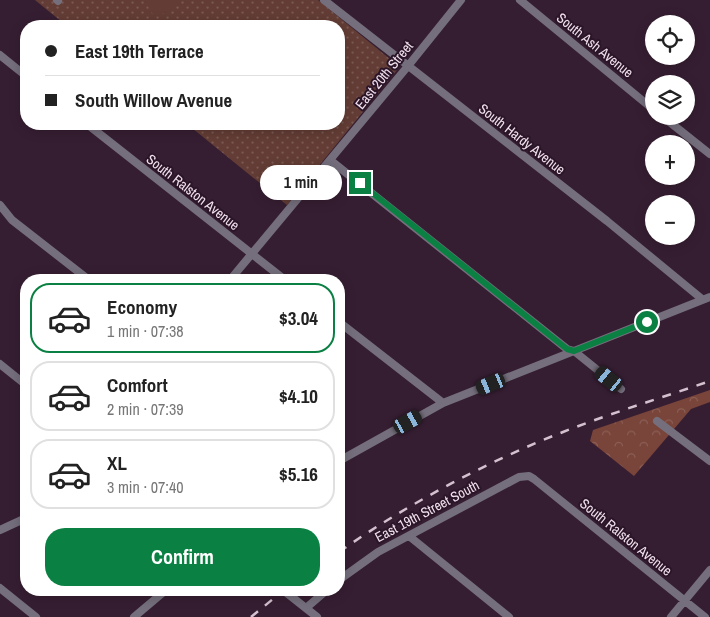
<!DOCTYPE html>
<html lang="en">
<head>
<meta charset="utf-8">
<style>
	:root { --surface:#fff; --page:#f6f6f6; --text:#222; --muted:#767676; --line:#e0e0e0; --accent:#0b8043 }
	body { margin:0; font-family:"Archivo Narrow",sans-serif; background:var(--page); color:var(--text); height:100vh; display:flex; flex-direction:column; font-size:19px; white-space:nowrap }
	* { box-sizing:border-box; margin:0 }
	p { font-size:16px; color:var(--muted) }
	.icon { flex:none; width:28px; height:28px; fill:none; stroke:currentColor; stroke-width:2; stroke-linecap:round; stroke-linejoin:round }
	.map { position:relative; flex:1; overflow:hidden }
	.panel { position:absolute; left:20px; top:274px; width:325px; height:322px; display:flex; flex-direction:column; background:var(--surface); border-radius:20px; box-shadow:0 2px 12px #0003 }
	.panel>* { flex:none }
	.guide { position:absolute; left:20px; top:20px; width:325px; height:110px; border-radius:20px; box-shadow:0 2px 12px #0003; display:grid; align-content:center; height:110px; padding:0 25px; background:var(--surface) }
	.buttons { position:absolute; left:645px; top:15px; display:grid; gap:10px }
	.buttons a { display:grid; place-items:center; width:50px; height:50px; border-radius:50%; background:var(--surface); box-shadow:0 2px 12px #0003; font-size:25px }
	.end { position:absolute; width:22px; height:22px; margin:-11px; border:6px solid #0b8043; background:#fff; box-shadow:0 0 0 2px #fff }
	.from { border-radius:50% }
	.bubble { position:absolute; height:35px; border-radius:18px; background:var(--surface); box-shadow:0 2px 12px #0003; font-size:16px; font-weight:700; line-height:35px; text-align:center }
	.car { position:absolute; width:15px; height:30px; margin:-15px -8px; border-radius:6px; box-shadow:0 0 4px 1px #0007; background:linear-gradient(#222 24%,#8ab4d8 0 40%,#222 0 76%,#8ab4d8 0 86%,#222 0) }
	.guide b { display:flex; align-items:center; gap:18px; height:48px; font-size:19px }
	.guide b+b { border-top:1px solid var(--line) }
	.guide i { width:12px; height:12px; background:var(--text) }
	ul { padding:9px 0 0; list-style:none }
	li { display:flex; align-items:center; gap:15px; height:70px; margin:0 10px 8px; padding:0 15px; border:2px solid var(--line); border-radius:20px }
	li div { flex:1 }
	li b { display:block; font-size:19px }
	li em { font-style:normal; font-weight:700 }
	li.current { border-color:var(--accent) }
	li>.icon { width:45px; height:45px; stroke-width:1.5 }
	.button { display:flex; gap:10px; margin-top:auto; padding:10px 25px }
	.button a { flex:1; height:58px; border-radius:20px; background:var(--accent); color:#fff; font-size:20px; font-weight:700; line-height:58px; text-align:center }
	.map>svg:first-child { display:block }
	.forest { fill:url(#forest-crowns) }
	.park { fill:url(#park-dots) }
	.garden { fill:#633d35 }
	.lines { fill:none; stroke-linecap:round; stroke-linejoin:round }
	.minor { stroke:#756f7d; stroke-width:8 }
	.rail { stroke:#d3c1cf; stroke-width:2.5; stroke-dasharray:9 9; stroke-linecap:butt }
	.route { stroke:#0b8043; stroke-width:6 }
	.labels { text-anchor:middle; stroke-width:4; stroke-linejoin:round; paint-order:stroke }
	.street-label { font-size:14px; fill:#f1e0ed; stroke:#2b1528 }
</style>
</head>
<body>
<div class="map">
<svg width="710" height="617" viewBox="0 0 710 617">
	<defs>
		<pattern id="forest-crowns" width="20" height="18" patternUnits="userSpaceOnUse" patternTransform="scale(1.25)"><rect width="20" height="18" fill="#794439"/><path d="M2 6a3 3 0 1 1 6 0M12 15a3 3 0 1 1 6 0" fill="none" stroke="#8c5f56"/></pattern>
		<pattern id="park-dots" width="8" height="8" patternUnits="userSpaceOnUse" patternTransform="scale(1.25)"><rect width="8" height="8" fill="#633d35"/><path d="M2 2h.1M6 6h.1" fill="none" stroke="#7a5953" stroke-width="1.8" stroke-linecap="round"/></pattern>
	</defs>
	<rect width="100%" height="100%" fill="#361e32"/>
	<path class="forest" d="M710,390v12l-19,7 -57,67 -44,-35 3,-11z"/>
	<path class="park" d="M35,0h283l78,64 1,6 -110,135 -100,-81h152v-98h-272z"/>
	<path class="garden" d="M144,0h38c-6,7 -19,15 -28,16z"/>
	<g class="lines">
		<path class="minor" d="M57,0l1,1
			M324,0l283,221 95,78
			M520,0l134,110
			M0,55l26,21
			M662,116l48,38
			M87,124l198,156
			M330,160l237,189 7,2 47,38
			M0,205l12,15 77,60
			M230,280l178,-214 53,-66
			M339,322l104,81
			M0,364l26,21
			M657,421l53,40
			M339,461l104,-58 267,-106
			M0,530l26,-12
			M409,536l100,81
			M339,580l39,-28 141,-75 10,-1 5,3 171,138
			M0,588l36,29
			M283,590l34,27
			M306,608l21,-18
			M134,617l32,-27
			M671,617l39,-47"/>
		<path class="rail" d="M339,552c67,-47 147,-90 224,-120 48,-19 98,-34 147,-51
			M251,617l33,-27"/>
	</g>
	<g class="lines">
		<path class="route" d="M360,183l207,166 7,2 73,-29"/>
	</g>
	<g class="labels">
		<g class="street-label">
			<text transform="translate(595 45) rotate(39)" y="5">South Ash Avenue</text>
			<text transform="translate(384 75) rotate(-51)" y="5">East 20th Street</text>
			<text transform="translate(522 139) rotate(38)" y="5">South Hardy Avenue</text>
			<text transform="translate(193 192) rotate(38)" y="5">South Ralston Avenue</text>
			<text transform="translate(427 511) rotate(-28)" y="5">East 19th Street South</text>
			<text transform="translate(626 537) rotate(39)" y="5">South Ralston Avenue</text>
		</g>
	</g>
</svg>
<div class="buttons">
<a><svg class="icon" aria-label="locate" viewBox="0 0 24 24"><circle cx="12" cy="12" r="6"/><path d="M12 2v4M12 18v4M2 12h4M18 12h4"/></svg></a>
<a><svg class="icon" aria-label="layers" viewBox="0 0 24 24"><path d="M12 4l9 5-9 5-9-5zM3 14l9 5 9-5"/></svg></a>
<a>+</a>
<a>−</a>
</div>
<i class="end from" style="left:647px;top:322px"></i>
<i class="end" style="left:360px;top:183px"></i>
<div class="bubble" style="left:260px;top:165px;width:82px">1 min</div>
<i class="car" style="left:609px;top:379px;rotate:309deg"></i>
<i class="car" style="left:491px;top:384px;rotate:248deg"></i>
<i class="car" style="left:408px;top:422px;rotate:61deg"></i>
<div class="guide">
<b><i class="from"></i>East 19th Terrace</b>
<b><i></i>South Willow Avenue</b>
</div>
<section class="panel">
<ul>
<li class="current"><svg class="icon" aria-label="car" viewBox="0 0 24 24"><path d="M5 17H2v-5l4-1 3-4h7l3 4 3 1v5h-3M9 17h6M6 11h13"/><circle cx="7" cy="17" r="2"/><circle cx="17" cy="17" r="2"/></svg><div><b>Economy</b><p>1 min · 07:38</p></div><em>$3.04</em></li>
<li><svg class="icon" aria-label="car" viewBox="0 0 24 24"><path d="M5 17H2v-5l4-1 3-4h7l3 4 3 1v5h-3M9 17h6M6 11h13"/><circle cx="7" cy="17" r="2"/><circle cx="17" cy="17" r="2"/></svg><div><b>Comfort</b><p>2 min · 07:39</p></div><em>$4.10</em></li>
<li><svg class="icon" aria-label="car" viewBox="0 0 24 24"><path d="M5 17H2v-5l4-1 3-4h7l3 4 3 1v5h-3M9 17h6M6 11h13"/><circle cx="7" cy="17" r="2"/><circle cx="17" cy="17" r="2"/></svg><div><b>XL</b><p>3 min · 07:40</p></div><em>$5.16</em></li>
</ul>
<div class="button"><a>Confirm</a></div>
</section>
</div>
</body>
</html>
